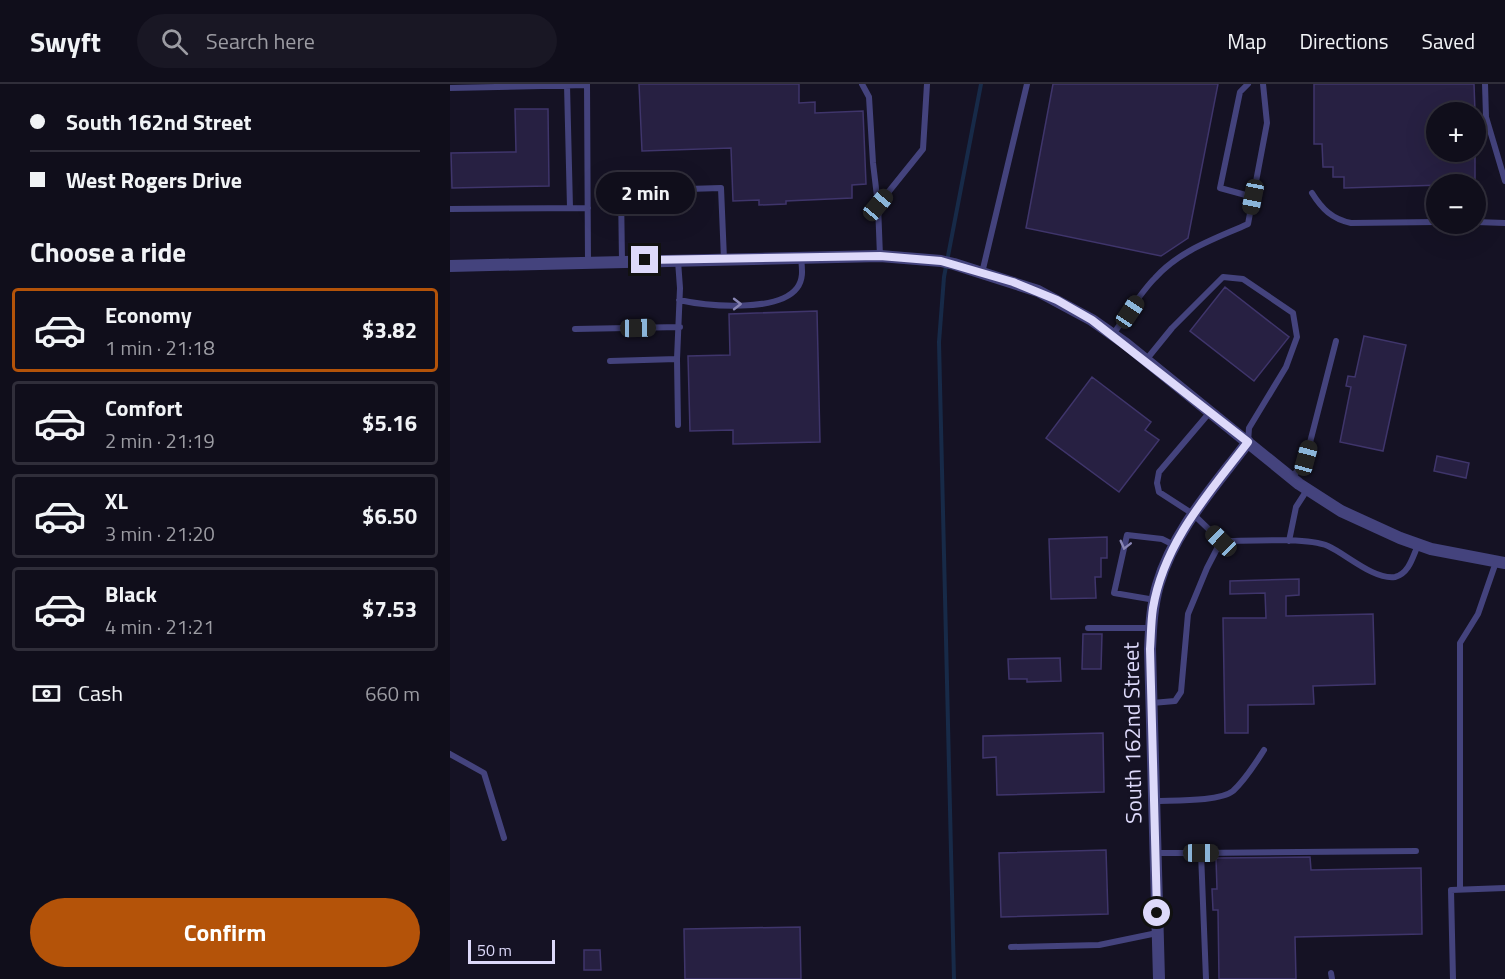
<!DOCTYPE html>
<html lang="en">
<head>
<meta charset="utf-8">
<style>
	:root { --surface:#100e1b; --page:#191724; --text:#f1f3f6; --muted:#9c9ca3; --line:#302e3a; --accent:#b45309 }
	body { margin:0; font-family:"Titillium Web",sans-serif; background:var(--page); color:var(--text); height:100vh; display:flex; flex-direction:column; font-size:22px; white-space:nowrap }
	* { box-sizing:border-box; margin:0 }
	p { font-size:20px; color:var(--muted) }
	.icon { flex:none; width:33px; height:33px; fill:none; stroke:currentColor; stroke-width:2; stroke-linecap:round; stroke-linejoin:round }
	.map { position:relative; flex:1; overflow:hidden }
	.drawer { display:flex; flex-direction:column; background:var(--surface); width:450px }
	.drawer>* { flex:none }
	.hud { display:grid; align-content:center; height:132px; padding:0 30px; background:var(--surface) }
	.tools { position:absolute; left:976px; top:18px; display:grid; gap:12px }
	.tools a { display:grid; place-items:center; width:60px; height:60px; border-radius:50%; background:var(--surface); box-shadow:0 6px 24px #0002,0 0 0 2px var(--line); font-size:30px }
	.scale { position:absolute; left:18px; bottom:15px; width:87px; box-sizing:border-box; padding-left:6px; border:3px solid #ddd9fa; border-top:0; font-size:16px; line-height:21px; white-space:nowrap; color:#ddd9fa; -webkit-text-stroke:4px #151224; paint-order:stroke }
	.end { position:absolute; width:27px; height:27px; margin:-14px; border:8px solid #ddd9fa; background:#111; box-shadow:0 0 0 3px #111 }
	.from { border-radius:50% }
	.bubble { position:absolute; height:42px; border-radius:21px; background:var(--surface); box-shadow:0 6px 24px #0002,0 0 0 2px var(--line); font-size:20px; font-weight:700; line-height:42px; text-align:center }
	.car { position:absolute; width:18px; height:36px; margin:-18px -9px; border-radius:8px; box-shadow:0 0 4px 2px #0007; background:linear-gradient(#222 24%,#8ab4d8 0 40%,#222 0 76%,#8ab4d8 0 86%,#222 0) }
	.hud b { display:flex; align-items:center; gap:21px; height:57px; font-size:22px }
	.hud b+b { border-top:2px solid var(--line) }
	.hud i { width:15px; height:15px; background:var(--text) }
	ul { padding:0; list-style:none }
	li { display:flex; align-items:center; gap:18px; height:84px; margin:0 12px 9px; padding:0 18px; border:3px solid var(--line); border-radius:6px }
	li div { flex:1 }
	li b { display:block; font-size:22px }
	li em { font-style:normal; font-weight:700 }
	li.on { border-color:var(--accent) }
	li>.icon { width:54px; height:54px; stroke-width:1.5 }
	h2 { padding:0 30px; font-size:27px; line-height:72px }
	.pay { display:flex; align-items:center; gap:15px; height:66px; padding:0 30px; font-size:22px }
	.pay p { margin-inline-start:auto }
	.primary-button { display:flex; gap:12px; margin-top:auto; padding:12px 30px }
	.primary-button a { flex:1; height:69px; border-radius:36px; background:var(--accent); color:#fff; font-size:24px; font-weight:700; line-height:69px; text-align:center }
	header { display:flex; align-items:center; gap:36px; box-sizing:border-box; height:84px; padding:0 30px; background:var(--surface); border-bottom:2px solid var(--line) }
	header strong { font-size:28px }
	nav { display:flex; gap:33px; margin-inline-start:auto; font-size:21px }
	.search { width:420px; height:54px; background:var(--page); display:flex; align-items:center; gap:15px; box-sizing:border-box; padding:0 21px; border-radius:33px; color:var(--muted); font-size:22px }
	main { display:flex; flex:1; min-height:0 }
	.map>svg:first-child { display:block }
	.lines { fill:none; stroke-linecap:round; stroke-linejoin:round }
	.stream { stroke:#172a48; stroke-width:4 }
	.building { fill:#272042; stroke:#3f356b; stroke-width:1.5 }
	.lane { stroke:#44437d; stroke-width:6 }
	.street { stroke:#44437d; stroke-width:12 }
	.oneway { stroke:#8986b5 }
	.route { stroke:#ddd9fa; stroke-width:8 }
	.labels { text-anchor:middle; stroke-width:4.5; stroke-linejoin:round; paint-order:stroke }
	.street-label { font-size:22px; fill:#ddd9fa; stroke:#151224 }
</style>
</head>
<body>
<header>
<strong>Swyft</strong>
<div class="search"><svg class="icon" aria-label="search" viewBox="0 0 24 24"><circle cx="10" cy="10" r="6"/><path d="M15 15l6 6"/></svg>Search here</div>
<nav><a>Map</a><a>Directions</a><a>Saved</a></nav>
</header>
<main>
<section class="drawer">
<div class="hud">
<b><i class="from"></i>South 162nd Street</b>
<b><i></i>West Rogers Drive</b>
</div>
<h2>Choose a ride</h2>
<ul>
<li class="on"><svg class="icon" aria-label="car" viewBox="0 0 24 24"><path d="M5 17H2v-5l4-1 3-4h7l3 4 3 1v5h-3M9 17h6M6 11h13"/><circle cx="7" cy="17" r="2"/><circle cx="17" cy="17" r="2"/></svg><div><b>Economy</b><p>1 min · 21:18</p></div><em>$3.82</em></li>
<li><svg class="icon" aria-label="car" viewBox="0 0 24 24"><path d="M5 17H2v-5l4-1 3-4h7l3 4 3 1v5h-3M9 17h6M6 11h13"/><circle cx="7" cy="17" r="2"/><circle cx="17" cy="17" r="2"/></svg><div><b>Comfort</b><p>2 min · 21:19</p></div><em>$5.16</em></li>
<li><svg class="icon" aria-label="car" viewBox="0 0 24 24"><path d="M5 17H2v-5l4-1 3-4h7l3 4 3 1v5h-3M9 17h6M6 11h13"/><circle cx="7" cy="17" r="2"/><circle cx="17" cy="17" r="2"/></svg><div><b>XL</b><p>3 min · 21:20</p></div><em>$6.50</em></li>
<li><svg class="icon" aria-label="car" viewBox="0 0 24 24"><path d="M5 17H2v-5l4-1 3-4h7l3 4 3 1v5h-3M9 17h6M6 11h13"/><circle cx="7" cy="17" r="2"/><circle cx="17" cy="17" r="2"/></svg><div><b>Black</b><p>4 min · 21:21</p></div><em>$7.53</em></li>
</ul>
<div class="pay"><svg class="icon" aria-label="cash" viewBox="0 0 24 24"><path d="M3 7h18v10H3z"/><circle cx="12" cy="12" r="2"/></svg>Cash<p>660 m</p></div>
<div class="primary-button"><a>Confirm</a></div>
</section>
<div class="map">
<svg width="1055" height="895" viewBox="0 0 1055 895">
	<rect width="100%" height="100%" fill="#151224"/>
	<g class="lines">
		<path class="stream" d="M504,895l-15,-637 5,-65 37,-193"/>
	</g>
	<path class="building" d="M189,0h160v19l16,-1v11l48,-2 3,73 -14,1v13l-66,3v3l-27,1v-5l-26,1 -2,-53 -89,3z
		M603,0h165l-30,154 -27,18 -135,-28z
		M864,0h160l1,28h-38v40h38v32l-131,4v-11h-11v-10h-10l-1,-23h-8z
		M65,25h33l1,77 -97,2 -1,-35 65,-1z
		M775,203l64,50 -35,44 -64,-50z
		M367,227l3,131 -87,2v-14l-43,1 -2,-75 42,-1 -1,-41z
		M914,252l42,9 -23,106 -43,-9 11,-55 -5,-1 2,-10 7,1z
		M642,293l59,45 -6,8 14,10 -40,52 -73,-54z
		M987,372l32,7 -3,15 -32,-7z
		M657,453v21h-6v19h-6l1,21 -45,1 -2,-60z
		M849,495v16l-13,1v20l87,-2 2,70 -62,2 1,18 -66,1v28h-23l-2,-115h43l-1,-25 -35,1v-13z
		M633,550h19l-1,35h-19z
		M610,574l1,23 -34,1v-3h-18l-1,-20z
		M653,649l1,59 -107,3 -1,-38 -13,1v-22z
		M656,766l2,64 -107,3 -2,-64z
		M860,773l1,13 110,-2 1,66 -127,3 1,42h-77l-1,-69h-5l-1,-21h5l-1,-31z
		M350,843l1,52h-116l-1,-50z
		M134,866h16l1,20h-17z"/>
	<g class="lines">
		<path class="lane" d="M137,0l1,178
			M412,0l7,13 4,66 5,42 2,51
			M798,0l-8,8 -20,96 33,9
			M1035,0l1,33 19,64
			M117,1l3,123
			M0,4l137,-3
			M862,109c10,16 20,26 39,30l86,-1
			M428,121l45,-56 4,-65
			M0,125l138,-1
			M1026,138l29,1
			M172,177l-1,-70 100,-3 3,71
			M228,177l2,27 -3,71 1,66
			M532,189l45,-189
			M229,216c27,6 99,13 118,-12 7,-9 5,-20 4,-31
			M125,245l105,-2
			M663,250c14,-18 26,-40 42,-56 25,-28 60,-39 93,-54l19,-101 -4,-39
			M696,276l26,-32 51,-51 20,2 50,34 4,24 -11,30 -37,61 -1,14
			M160,277l67,-2
			M760,328l-51,60 -2,11 2,9 34,22 28,27
			M842,394l14,-20 30,-117
			M839,457l7,-34 11,-17
			M705,516l-41,-7 13,-58 35,4 12,6
			M638,544h63
			M702,619l23,-2 6,-9 7,-78 19,-46 14,-27c25,0 86,-4 107,5 18,8 46,34 67,31 14,-3 18,-21 23,-32
			M0,670l34,19 20,65
			M704,717c19,-1 65,1 79,-10 13,-12 22,-27 31,-41
			M706,769h45l5,126
			M751,769l215,-2
			M1010,805v-246l18,-29 18,-52
			M561,863l88,-2 58,-12
			M881,889l1,6
			M1003,895l-2,-89 54,-2"/>
		<path class="street" d="M0,182l430,-10 61,5 13,3 84,27 54,29 34,24 173,140 42,27 59,27 31,11 74,14
			M709,895l-9,-330c1,-22 2,-43 8,-64 16,-55 56,-98 90,-143"/>
	</g>
	<defs><path id="oneway-chevron" d="M-2-3.5L2.5 0L-2 3.5" fill="none" stroke-width="1.6" stroke-linecap="round" stroke-linejoin="round" transform="scale(1.5)"/></defs>
	<g class="oneway">
		<use href="#oneway-chevron" transform="translate(287 220)"/>
		<use href="#oneway-chevron" transform="translate(675 461) rotate(104)"/>
	</g>
	<g class="lines">
		<path class="route" d="M195,176l235,-4 61,5 72,21 44,18 35,20 156,122c-39,51 -84,100 -95,166 -2,13 -2,27 -3,41l7,264"/>
	</g>
	<g class="labels">
		<g class="street-label">
			<text transform="translate(682 649) rotate(-91)" y="8">South 162nd Street</text>
		</g>
	</g>
</svg>
<div class="tools">
<a>+</a>
<a>−</a>
</div>
<div class="scale">50 m</div>
<i class="end from" style="left:707px;top:829px"></i>
<i class="end" style="left:195px;top:176px"></i>
<div class="bubble" style="left:146px;top:88px;width:99px">2 min</div>
<i class="car" style="left:803px;top:113px;rotate:191deg"></i>
<i class="car" style="left:428px;top:121px;rotate:40deg"></i>
<i class="car" style="left:680px;top:228px;rotate:34deg"></i>
<i class="car" style="left:188px;top:244px;rotate:89deg"></i>
<i class="car" style="left:856px;top:374px;rotate:15deg"></i>
<i class="car" style="left:771px;top:457px;rotate:314deg"></i>
<i class="car" style="left:751px;top:769px;rotate:90deg"></i>
</div>
</main>
</body>
</html>
